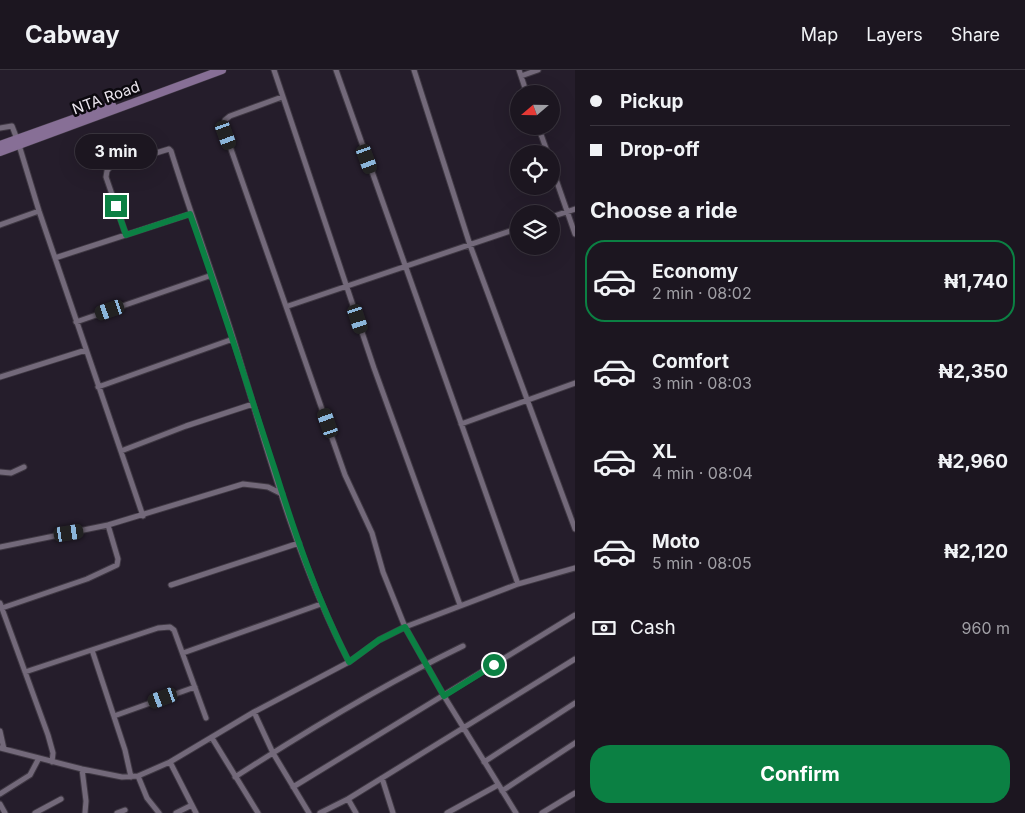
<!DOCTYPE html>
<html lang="en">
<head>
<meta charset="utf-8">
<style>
	:root { --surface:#1c1620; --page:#29232d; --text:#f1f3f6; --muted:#a09fa5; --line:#3a353e; --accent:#0b8043 }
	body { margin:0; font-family:Inter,sans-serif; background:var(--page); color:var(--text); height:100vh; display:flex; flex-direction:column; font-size:19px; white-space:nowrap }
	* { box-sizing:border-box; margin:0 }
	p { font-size:16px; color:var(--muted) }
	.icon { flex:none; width:28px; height:28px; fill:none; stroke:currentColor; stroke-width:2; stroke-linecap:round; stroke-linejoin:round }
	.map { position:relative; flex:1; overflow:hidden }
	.details { display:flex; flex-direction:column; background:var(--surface); width:450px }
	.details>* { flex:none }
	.top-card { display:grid; align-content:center; height:110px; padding:0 15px; background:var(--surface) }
	.needle { width:32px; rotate:250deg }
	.tools { position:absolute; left:510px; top:15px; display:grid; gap:10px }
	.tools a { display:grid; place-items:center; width:50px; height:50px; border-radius:50%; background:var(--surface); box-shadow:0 5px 20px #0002,0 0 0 1px var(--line); font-size:25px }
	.end { position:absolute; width:22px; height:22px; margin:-11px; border:6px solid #0b8043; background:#fff; box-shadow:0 0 0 2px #fff }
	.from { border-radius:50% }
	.bubble { position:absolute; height:35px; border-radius:18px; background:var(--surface); box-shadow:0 5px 20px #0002,0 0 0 1px var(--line); font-size:16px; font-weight:700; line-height:35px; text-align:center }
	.car { position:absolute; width:15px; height:30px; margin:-15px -8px; border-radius:6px; box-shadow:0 0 4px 1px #0007; background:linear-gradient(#222 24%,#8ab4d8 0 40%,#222 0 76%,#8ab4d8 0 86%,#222 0) }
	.top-card b { display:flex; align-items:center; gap:18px; height:48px; font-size:19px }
	.top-card b+b { border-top:1px solid var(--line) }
	.top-card i { width:12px; height:12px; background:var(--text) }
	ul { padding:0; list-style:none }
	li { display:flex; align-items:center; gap:15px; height:82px; margin:0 10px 8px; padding:0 5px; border:2px solid transparent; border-radius:20px }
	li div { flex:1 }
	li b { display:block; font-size:19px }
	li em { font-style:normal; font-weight:700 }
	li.selected { border-color:var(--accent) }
	li>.icon { width:45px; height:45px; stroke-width:1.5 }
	h2 { padding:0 15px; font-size:22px; line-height:60px }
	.pay { display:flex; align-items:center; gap:12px; height:55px; padding:0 15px; font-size:19px }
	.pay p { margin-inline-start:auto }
	.primary-button { display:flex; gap:10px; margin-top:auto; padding:10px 15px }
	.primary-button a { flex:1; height:58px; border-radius:20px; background:var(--accent); color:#fff; font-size:20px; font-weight:700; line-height:58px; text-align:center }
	header { display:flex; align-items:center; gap:30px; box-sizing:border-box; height:70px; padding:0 25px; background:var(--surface); border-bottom:1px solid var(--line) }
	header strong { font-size:24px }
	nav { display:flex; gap:28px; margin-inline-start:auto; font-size:18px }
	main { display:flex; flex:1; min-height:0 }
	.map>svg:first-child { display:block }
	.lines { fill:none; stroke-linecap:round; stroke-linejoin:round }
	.street-casing { stroke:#3f3843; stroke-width:7 }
	.secondary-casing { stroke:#3f3843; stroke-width:9 }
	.street { stroke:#73697a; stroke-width:5 }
	.secondary { stroke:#876f96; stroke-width:8 }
	.route { stroke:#0b8043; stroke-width:6 }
	.labels { text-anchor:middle; stroke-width:5; stroke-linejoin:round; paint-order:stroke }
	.street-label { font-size:15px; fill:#ebe5ee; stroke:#0c090f }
</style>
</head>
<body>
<header>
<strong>Cabway</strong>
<nav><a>Map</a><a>Layers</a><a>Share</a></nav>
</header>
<main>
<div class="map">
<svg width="575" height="743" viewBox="0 0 575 743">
	<rect width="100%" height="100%" fill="#251d2b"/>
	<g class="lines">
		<defs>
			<path id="street" d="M274,0l100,298 86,237
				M336,0l182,514
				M414,0l56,175 105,284
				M519,0l8,24
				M521,6l17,-6
				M282,27l-52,19 -5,4 1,15 119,340 27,58 11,39 22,55 39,69 72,117
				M538,56l10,28
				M0,58l12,-2 5,13
				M19,75l20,66 104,305
				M551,95l24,69
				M551,147l24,-8
				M0,155l39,-14
				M126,165l-20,-58 1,-6 3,-4 59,-18 2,2c20,64 43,126 63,190 33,108 63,220 115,321
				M55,188l135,-44
				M288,236l231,-78
				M76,252l136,-47
				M0,307l86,-27
				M98,317l135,-48
				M461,354l114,-41
				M121,381l65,-25 67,-22
				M0,402l11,1 13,-6
				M0,477l108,-22 135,-41 25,3 14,7
				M171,515l128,-42
				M0,533l48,132 5,18 -1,9
				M2,538l85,-29 30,-14 1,-6 -10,-34
				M92,580l33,100 6,27
				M183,583l138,-49
				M25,602l133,-44 12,-1 4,3 32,88
				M254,642l19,41 36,60
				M114,646l81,-29
				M0,661l4,18
				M212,668l46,75
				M0,678l82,21 40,8 16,-1 32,-14 84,-50 95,-50 30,-22 26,-13 113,-43 57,-16
				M170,692l26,51
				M484,692l91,-59
				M82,699l4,32 -1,12
				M138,706l9,22 12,15
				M235,707c73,-47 149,-93 228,-131
				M382,708l11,35
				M293,717l282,-172
				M502,721l73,-48
				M0,724l30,-19 9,-17
				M348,729l8,14
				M0,734l5,9
				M35,743l26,-14
				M117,743l8,-3
				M176,743l16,-8
				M320,743l28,-14 227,-140
				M447,743l51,-28
				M542,743l33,-20"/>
			<path id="secondary" d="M0,75l112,-40
				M0,82l222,-82"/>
		</defs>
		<use href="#street" class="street-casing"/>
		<use href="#secondary" class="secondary-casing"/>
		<use href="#street" class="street"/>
		<use href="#secondary" class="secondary"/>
	</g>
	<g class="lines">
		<path class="route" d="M116,136l10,29 64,-21c30,84 56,168 84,253 21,67 43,132 75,195l30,-22 26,-13 39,69 50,-31"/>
	</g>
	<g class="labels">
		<g class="street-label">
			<text transform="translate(106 28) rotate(-20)" y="5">NTA Road</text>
		</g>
	</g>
</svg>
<div class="tools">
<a><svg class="needle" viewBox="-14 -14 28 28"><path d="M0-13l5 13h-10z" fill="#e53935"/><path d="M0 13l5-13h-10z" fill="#a09fa5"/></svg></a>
<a><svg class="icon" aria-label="locate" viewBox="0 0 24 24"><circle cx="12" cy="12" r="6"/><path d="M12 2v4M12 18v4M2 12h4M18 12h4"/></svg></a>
<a><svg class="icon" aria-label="layers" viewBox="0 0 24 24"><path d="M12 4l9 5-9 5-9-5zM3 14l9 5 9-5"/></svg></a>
</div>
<i class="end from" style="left:494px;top:595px"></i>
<i class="end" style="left:116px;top:136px"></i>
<div class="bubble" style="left:75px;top:64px;width:82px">3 min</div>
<i class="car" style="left:226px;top:65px;rotate:160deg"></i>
<i class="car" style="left:367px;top:89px;rotate:160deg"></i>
<i class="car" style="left:110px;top:240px;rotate:251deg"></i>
<i class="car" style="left:358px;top:249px;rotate:162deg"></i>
<i class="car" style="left:328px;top:353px;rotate:341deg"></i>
<i class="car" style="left:69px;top:463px;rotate:81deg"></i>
<i class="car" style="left:163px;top:628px;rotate:250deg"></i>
</div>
<section class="details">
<div class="top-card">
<b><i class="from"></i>Pickup</b>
<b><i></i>Drop-off</b>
</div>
<h2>Choose a ride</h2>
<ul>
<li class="selected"><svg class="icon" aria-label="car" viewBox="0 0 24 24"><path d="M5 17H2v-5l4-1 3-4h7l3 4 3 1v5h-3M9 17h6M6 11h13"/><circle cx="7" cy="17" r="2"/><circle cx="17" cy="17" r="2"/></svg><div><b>Economy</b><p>2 min · 08:02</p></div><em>₦1,740</em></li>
<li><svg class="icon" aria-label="car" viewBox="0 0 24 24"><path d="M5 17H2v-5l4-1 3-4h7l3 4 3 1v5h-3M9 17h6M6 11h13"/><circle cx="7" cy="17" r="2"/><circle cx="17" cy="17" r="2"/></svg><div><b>Comfort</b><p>3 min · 08:03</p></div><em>₦2,350</em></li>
<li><svg class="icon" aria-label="car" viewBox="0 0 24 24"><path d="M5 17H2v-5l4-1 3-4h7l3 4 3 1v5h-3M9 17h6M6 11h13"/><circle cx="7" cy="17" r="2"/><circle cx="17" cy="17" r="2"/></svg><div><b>XL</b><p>4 min · 08:04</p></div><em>₦2,960</em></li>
<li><svg class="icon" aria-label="car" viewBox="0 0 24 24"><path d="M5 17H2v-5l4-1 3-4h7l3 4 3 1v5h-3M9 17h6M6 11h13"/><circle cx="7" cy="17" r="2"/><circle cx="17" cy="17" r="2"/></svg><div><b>Moto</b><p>5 min · 08:05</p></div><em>₦2,120</em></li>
</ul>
<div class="pay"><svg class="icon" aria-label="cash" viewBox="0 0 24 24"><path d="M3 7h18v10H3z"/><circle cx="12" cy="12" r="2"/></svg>Cash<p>960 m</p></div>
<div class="primary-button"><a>Confirm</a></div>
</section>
</main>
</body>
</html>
